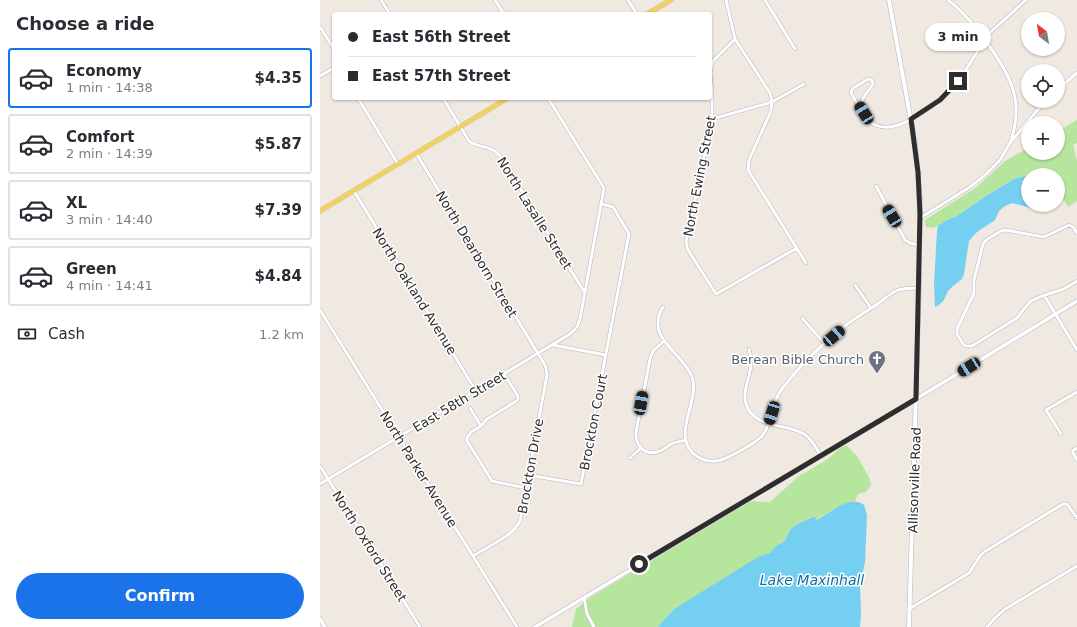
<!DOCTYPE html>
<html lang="en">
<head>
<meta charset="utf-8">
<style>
	:root { --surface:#fff; --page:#f7f7f7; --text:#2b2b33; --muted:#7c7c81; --line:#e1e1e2; --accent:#1a73e8 }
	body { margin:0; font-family:"DejaVu Sans",sans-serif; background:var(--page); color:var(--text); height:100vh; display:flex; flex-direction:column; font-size:15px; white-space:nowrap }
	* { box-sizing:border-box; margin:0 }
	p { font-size:13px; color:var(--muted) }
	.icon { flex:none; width:22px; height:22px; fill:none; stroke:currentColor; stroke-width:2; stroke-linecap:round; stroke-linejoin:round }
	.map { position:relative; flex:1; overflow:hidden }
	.sheet { display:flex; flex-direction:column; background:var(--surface); width:320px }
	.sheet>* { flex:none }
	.top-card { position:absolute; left:12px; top:12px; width:380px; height:88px; border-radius:4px; box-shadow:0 1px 3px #0004; display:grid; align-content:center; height:88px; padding:0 16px; background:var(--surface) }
	.needle { width:26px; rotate:329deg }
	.controls { position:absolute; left:701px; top:12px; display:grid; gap:8px }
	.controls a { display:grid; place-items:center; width:44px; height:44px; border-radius:50%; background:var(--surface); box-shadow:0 1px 3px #0004; font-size:20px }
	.end { position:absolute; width:18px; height:18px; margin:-9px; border:5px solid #2e2e2e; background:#fff; box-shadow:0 0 0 2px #fff }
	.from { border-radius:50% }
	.bubble { position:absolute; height:28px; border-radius:14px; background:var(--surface); box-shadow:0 1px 3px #0004; font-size:13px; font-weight:700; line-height:28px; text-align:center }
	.car { position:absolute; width:12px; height:24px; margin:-12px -6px; border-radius:5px; box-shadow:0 0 3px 1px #0007; background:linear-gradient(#222 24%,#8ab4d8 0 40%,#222 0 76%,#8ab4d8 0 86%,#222 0) }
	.top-card b { display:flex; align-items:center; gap:14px; height:38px; font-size:15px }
	.top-card b+b { border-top:1px solid var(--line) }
	.top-card i { width:10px; height:10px; background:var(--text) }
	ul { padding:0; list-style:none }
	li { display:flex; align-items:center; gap:12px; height:60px; margin:0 8px 6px; padding:0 8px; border:2px solid var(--line); border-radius:4px }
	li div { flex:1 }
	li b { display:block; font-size:15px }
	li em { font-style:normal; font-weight:700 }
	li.on { border-color:var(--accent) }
	li>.icon { width:36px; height:36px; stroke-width:1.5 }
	h2 { padding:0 16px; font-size:18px; line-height:48px }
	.pay { display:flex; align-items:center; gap:10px; height:44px; padding:0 16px; font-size:15px }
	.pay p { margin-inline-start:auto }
	.cta { display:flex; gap:8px; margin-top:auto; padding:8px 16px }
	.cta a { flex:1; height:46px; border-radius:24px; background:var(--accent); color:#fff; font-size:16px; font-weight:700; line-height:46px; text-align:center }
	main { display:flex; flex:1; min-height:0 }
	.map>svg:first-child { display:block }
	.green { fill:#b6e59e }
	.water { fill:#75cff0 }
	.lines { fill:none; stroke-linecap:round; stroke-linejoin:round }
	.minor-casing { stroke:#b4b7c1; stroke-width:4 }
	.tertiary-casing { stroke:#b4b7c1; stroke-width:4.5 }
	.secondary-casing { stroke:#b4b7c1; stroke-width:5 }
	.primary-casing { stroke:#c9c9c9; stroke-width:5.5 }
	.minor { stroke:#fff; stroke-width:3 }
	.tertiary { stroke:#fff; stroke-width:3.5 }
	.secondary { stroke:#fff; stroke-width:4 }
	.primary { stroke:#f2d163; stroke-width:4.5 }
	.route { stroke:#2e2e2e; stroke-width:5 }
	.labels { text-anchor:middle; stroke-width:3; stroke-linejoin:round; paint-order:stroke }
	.street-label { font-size:13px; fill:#2e2e2e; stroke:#fff }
	.worship-label { font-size:13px; fill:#5b616d; stroke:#fff; text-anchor:end }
	.water-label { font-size:14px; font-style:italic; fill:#0d6fa3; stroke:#fff }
</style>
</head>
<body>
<main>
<section class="sheet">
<h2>Choose a ride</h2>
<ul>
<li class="on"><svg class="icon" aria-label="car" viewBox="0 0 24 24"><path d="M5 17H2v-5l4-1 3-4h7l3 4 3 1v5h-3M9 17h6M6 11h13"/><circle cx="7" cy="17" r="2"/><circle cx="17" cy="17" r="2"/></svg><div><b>Economy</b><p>1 min · 14:38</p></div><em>$4.35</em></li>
<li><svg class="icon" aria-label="car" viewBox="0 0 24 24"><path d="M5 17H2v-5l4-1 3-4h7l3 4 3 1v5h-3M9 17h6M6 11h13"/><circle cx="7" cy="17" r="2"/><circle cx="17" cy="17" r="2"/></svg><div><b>Comfort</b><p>2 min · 14:39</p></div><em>$5.87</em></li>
<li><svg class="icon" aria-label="car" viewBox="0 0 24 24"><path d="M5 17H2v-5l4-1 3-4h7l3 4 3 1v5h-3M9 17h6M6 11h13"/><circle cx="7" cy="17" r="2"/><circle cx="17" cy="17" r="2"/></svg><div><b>XL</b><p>3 min · 14:40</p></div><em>$7.39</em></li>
<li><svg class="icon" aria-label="car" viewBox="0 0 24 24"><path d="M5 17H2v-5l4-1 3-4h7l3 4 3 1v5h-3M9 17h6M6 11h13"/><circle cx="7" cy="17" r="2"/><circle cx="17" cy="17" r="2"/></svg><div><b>Green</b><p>4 min · 14:41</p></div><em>$4.84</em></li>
</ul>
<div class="pay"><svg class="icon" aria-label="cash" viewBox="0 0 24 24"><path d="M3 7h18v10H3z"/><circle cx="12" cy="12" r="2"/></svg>Cash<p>1.2 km</p></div>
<div class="cta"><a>Confirm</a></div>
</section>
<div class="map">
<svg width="757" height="627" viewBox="0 0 757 627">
	<rect width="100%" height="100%" fill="#efe9e1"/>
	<path class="green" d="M757,120v23l-4,2 4,16v40l-9,6 -4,-7 -6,3v-28h-9l-1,-4 -8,3 -12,1 -14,4 -31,19 -26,18 -10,4 -9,6 -6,2 -6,-1 -1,-7 52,-33 28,-26 23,-13v5h30v-22z
		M526,445l11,11 13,23 1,6 -5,7 -8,2 -3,8c-14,1 -27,11 -39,18l-3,-3 -19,9 -4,4 -5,11 -9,5 -6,7 -12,5 -84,51 -16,18h-86l4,-18 15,-12 160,-96 19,1 29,-26 29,-17 12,-11z"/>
	<path class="water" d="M708,175v30h20l-9,5 -27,-7 -7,3 -6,5 -4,9 -18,12 -8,9 -5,33 -2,5 -9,7 -5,5 -4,9 -5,5 -4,2 -1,-22 3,-54 1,-5 9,-6 10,-4 26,-18 31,-19z
		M530,502h8l3,1 3,2 3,10 -2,47 -5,23 1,28 -1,14h-202l16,-18 84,-52 12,-4 6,-7 9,-5 5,-11 4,-4 19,-9h2l2,3 24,-15z"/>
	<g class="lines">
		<defs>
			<path id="minor" d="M61,0l9,14
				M175,0l9,14
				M308,0l9,14
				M406,0l9,39 35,54 2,9 -1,9 -22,49 -1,10 58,93
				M445,0l30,49
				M628,0c15,11 26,25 37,40 24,33 40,59 26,100
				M0,27l14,22
				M664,38l42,-38
				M390,72l3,-11 22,-22
				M390,74l2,19v26l-26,123 2,8 28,44 81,-46
				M0,76l14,-8
				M738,89l19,-16
				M38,98l40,66
				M123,98l26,43c11,8 21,3 31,15l85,137
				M543,113c-4,-17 3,-17 10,-29l-1,-4 -4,-1 -16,10 -1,4c6,10 12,24 21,30 25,17 71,-24 86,-42 10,-13 18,-28 27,-42
				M392,119l60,-17 32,-18
				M96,153l129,212 1,4 1,6 -27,146c-7,15 -33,26 -47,35
				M556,186l29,54 5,3 10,2
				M34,191l122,200
				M600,218l50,-31 14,-11 16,-16 10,-17 35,-42
				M757,233l-4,-6 -4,-2 -25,12 -39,-7 -4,1 -15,9 -3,4 -9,36v13l-17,36v5l6,10 3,2h6l45,-28 7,-9 7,-8 11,-5 22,-7 13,-8
				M535,285l16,23
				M724,295l33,55
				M343,307c-19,31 20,46 29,70 9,24 -24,61 6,80 7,4 16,5 23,3 8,-2 34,-17 40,-23 3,-3 5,-6 6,-10 5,-12 6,-26 14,-37 18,-24 41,-46 64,-64 9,-7 19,-13 28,-19 8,-5 16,-13 25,-17 7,-2 14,-2 21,-2
				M0,310l197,317
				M482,318l23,26
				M344,341l-11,10 -3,8 -14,73c-1,12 8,24 21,20 6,-1 9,-5 14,-8 4,-2 10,-3 15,-4
				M233,345l53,10
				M429,349c1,5 3,10 2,16 -1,13 -9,26 -5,39 8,25 40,19 58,30 8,5 12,14 17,22
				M184,374l14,22v4l-31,19 -6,7 -10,6 -4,6v3l25,40 34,7
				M150,408l11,18
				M741,434l-15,-24 31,-18
				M757,448l-5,3 5,9
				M310,458l11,-10
				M0,466l100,161
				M208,475l53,9 48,-250 -16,-27 -12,-3
				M0,484l250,-150 7,-7 3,-8 24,-131 -56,-90
				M264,597l3,17 7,13
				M589,609l60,-36 11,-17 4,-4 79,-48h4l10,14
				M667,627l8,-9 10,-9 72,-43"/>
			<path id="tertiary" d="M0,619l5,8
				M215,627l381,-228 161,-98"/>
			<path id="secondary" d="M569,0l26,143 5,55 -1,90 -10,339"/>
			<path id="primary" d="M327,14l24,-14
				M0,211l188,-113"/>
		</defs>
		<use href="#minor" class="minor-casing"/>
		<use href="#tertiary" class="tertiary-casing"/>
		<use href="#secondary" class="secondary-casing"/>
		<use href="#primary" class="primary-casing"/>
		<use href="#minor" class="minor"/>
		<use href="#tertiary" class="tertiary"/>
		<use href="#secondary" class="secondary"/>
		<use href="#primary" class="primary"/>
	</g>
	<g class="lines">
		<path class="route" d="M319,564l277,-165 4,-185 -2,-42 -7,-53 29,-19 18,-19"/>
	</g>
	<defs>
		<symbol id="church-pin" viewBox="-11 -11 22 30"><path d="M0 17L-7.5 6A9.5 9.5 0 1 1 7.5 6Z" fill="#6b7280" stroke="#fff"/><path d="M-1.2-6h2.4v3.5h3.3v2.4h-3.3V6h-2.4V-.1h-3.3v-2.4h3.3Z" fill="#fff"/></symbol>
	</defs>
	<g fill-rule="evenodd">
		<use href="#church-pin" x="547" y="349" width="20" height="27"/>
	</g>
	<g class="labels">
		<g class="street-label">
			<text transform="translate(379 176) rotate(-79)" y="5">North Ewing Street</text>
			<text transform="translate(215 213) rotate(58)" y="5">North Lasalle Street</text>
			<text transform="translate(157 254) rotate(59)" y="5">North Dearborn Street</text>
			<text transform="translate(95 291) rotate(58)" y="5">North Oakland Avenue</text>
			<text transform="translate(139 401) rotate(-31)" y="5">East 58th Street</text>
			<text transform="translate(273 422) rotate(-79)" y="5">Brockton Court</text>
			<text transform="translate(210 466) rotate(-80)" y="5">Brockton Drive</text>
			<text transform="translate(99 469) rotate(58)" y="5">North Parker Avenue</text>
			<text transform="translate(594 480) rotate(-88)" y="5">Allisonville Road</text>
			<text transform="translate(50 546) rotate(58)" y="5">North Oxford Street</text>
		</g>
		<g class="worship-label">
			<text x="544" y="364">Berean Bible Church</text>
		</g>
		<g class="water-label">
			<text x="492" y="585">Lake Maxinhall</text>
		</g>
	</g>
</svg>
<div class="controls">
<a><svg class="needle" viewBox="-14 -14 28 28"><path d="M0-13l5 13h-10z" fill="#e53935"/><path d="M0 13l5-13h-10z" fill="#7c7c81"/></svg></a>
<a><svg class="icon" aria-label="locate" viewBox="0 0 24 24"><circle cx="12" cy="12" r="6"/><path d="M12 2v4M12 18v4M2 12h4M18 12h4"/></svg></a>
<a>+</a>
<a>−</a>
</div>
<i class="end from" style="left:319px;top:564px"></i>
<i class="end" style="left:638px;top:81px"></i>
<div class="bubble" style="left:605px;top:23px;width:66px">3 min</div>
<i class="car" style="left:544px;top:113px;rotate:328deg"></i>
<i class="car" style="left:572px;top:216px;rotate:329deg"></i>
<i class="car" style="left:514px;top:336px;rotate:49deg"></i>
<i class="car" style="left:649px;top:367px;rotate:238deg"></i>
<i class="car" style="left:321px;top:403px;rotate:10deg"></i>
<i class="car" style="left:452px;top:413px;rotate:197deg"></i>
<div class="top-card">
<b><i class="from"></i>East 56th Street</b>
<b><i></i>East 57th Street</b>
</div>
</div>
</main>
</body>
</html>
